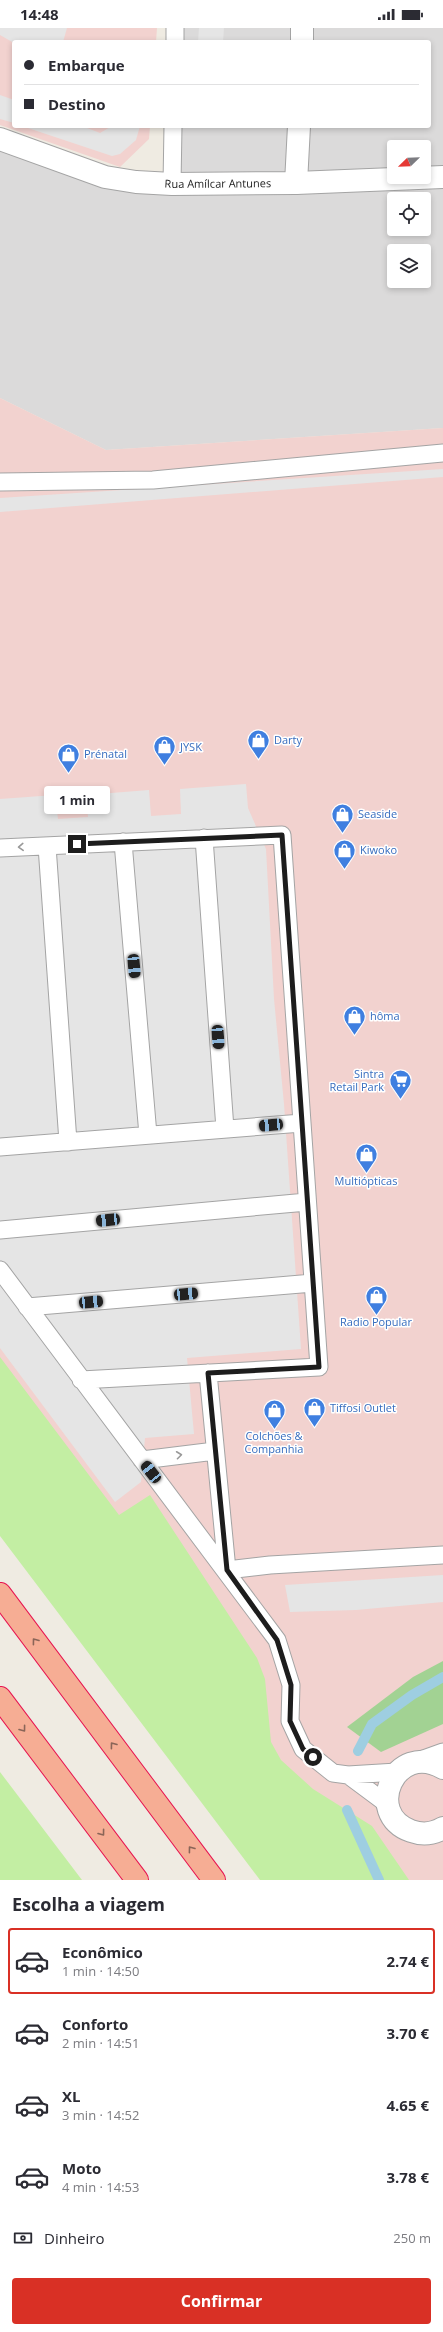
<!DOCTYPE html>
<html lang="pt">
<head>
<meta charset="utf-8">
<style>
	:root { --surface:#fff; --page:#f2f2f3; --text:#2b2b33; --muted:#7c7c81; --line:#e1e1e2; --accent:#d93025 }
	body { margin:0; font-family:"Open Sans",sans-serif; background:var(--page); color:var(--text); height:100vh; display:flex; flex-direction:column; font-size:15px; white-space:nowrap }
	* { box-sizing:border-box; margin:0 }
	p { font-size:13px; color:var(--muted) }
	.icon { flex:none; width:22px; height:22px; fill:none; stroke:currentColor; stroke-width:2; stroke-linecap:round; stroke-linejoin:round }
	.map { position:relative; height:1852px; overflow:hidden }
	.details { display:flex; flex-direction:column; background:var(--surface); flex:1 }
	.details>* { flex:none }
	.guide { position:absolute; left:12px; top:12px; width:419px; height:88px; border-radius:4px; box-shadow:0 2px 6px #0003; display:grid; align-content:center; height:88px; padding:0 12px; background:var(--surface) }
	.needle { width:26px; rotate:247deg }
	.buttons { position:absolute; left:387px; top:112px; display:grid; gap:8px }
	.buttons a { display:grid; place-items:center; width:44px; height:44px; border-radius:4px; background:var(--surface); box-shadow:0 2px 6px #0003; font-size:20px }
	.end { position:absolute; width:18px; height:18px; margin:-9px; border:5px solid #1d1d1d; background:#fff; box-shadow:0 0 0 2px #fff }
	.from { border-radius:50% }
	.bubble { position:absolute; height:28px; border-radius:4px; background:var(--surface); box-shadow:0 2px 6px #0003; font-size:13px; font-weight:700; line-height:28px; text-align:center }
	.car { position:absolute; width:12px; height:24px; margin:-12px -6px; border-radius:5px; box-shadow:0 0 3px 1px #0007; background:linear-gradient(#222 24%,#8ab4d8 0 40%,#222 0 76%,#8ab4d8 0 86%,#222 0) }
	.guide b { display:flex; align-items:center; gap:14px; height:38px; font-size:15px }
	.guide b+b { border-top:1px solid var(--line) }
	.guide i { width:10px; height:10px; background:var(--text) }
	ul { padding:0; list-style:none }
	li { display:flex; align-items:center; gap:12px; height:66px; margin:0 8px 6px; padding:0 4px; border:2px solid transparent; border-radius:4px }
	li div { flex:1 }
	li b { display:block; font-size:15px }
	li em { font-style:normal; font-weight:700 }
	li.current { border-color:var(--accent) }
	li>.icon { width:36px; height:36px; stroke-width:1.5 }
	h2 { padding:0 12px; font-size:18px; line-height:48px }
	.pay { display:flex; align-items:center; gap:10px; height:44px; padding:0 12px; font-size:15px }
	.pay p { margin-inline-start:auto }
	.button { display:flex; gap:8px; margin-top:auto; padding:8px 12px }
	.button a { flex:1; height:46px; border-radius:4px; background:var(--accent); color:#fff; font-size:16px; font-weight:700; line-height:46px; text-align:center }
	.status { display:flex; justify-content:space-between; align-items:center; height:28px; padding:0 20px; background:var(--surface); direction:ltr }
	.status svg { height:11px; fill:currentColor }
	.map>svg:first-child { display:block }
	.residential { fill:#dbdada; fill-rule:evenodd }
	.commercial { fill:#f2d2cf }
	.grass { fill:#c3eea3 }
	.forest { fill:#a2d293 }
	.parking { fill:#e5e5e5 }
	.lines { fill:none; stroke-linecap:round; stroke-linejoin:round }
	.stream { stroke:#9ecee1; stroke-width:10 }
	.service-casing { stroke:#a4a4a4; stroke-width:19 }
	.minor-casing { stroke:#a4a4a4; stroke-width:24 }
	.trunk-casing { stroke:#e71551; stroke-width:24 }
	.service { stroke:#fff; stroke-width:17 }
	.minor { stroke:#fff; stroke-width:22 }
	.trunk { stroke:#f6ad94; stroke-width:22 }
	.oneway { stroke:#999 }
	.oneway2 { stroke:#8a6558 }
	.route { stroke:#1d1d1d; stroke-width:5 }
	.labels { text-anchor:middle; stroke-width:3; stroke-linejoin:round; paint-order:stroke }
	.street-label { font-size:11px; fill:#1d1d1d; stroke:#fff }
	.shop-label { font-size:11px; fill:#366cbe; stroke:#fff; text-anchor:start }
</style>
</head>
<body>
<div class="status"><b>14:48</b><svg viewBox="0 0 49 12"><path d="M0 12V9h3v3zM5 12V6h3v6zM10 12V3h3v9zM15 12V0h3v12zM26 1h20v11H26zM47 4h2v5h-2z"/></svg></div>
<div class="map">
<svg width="443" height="1852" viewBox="0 0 443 1852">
	<rect width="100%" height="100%" fill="#efebe2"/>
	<path class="residential" d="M175,0h268v400l-337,22 -106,-52v-259l172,45 1,-58h256v-84h-254zM394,119h30v30h-30zM394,171h30v30h-30zM394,223h30v30h-30z"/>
	<path class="commercial" d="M0,0h157l-1,14h-142v84h136l-1,13 -29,28 -120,-42z
		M0,370l106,52 337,-22v1452h-120l-323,-436z"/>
	<path class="grass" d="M0,1329l119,158 31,-20 107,163 8,21 6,63 10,18 32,29 59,37 37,54h-149l-260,-344z
		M0,1744l82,108h-82z"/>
	<path class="forest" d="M443,1633v63l-62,28 -34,-25 66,-50z"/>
	<path class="parking" d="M0,0h67l-4,14 -49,1 -14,-8z
		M199,0h25l-1,14h-25z
		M0,67l14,5v23l-14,-4z
		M22,98h60l18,7 12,-7h28l-4,14 -16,14 -8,2z
		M443,441v8l-443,35v-14z
		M246,756l2,24 18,41 8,150 10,105 17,245 -114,9 7,76 -49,4 -4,44 -26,20 -115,-154v-549l55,-4 3,24 30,-2 -2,-22 63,-5 2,26 30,-2 -1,-25z
		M443,1547v27l-87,8 -66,2 -5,-27z"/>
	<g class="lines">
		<path class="stream" d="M358,1723l14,-27 40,-29 31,-18
			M347,1782l32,70"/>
		<defs>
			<path id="service" d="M175,14v-14
				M172,156l1,-58
				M0,454l153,-2 290,-27
				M204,810l21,291
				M123,814l25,293
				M47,818l21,296
				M0,820l282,-13 37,532 -238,13
				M0,1119l302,-24
				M0,1202l307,-28
				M0,1242l277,370 14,45 -1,36 13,28 30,24 15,2 49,-3
				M27,1279l286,-24
				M208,1345l19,197
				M142,1432l73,-9
				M227,1542l43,-5 173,-10
				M418,1733l25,-9
				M348,1747l39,29"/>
			<g id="minor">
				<path d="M302,14v-14"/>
				<path id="s1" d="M0,111l105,38 31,5 36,2 124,-1 147,-6"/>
				<path d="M296,155l3,-57"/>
				<path d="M443,1740c-48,-28 -80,46 -32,63 11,4 22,3 32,-3"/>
			</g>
			<path id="trunk" d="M0,1566l214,286
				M0,1670l137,182"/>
		</defs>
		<use href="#service" class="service-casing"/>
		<use href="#minor" class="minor-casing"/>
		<use href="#trunk" class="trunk-casing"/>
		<use href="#service" class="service"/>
		<use href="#minor" class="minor"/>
		<use href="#trunk" class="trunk"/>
	</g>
	<defs><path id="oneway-chevron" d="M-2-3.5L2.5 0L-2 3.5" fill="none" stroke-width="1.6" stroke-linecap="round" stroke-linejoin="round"/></defs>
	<g class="oneway">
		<use href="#oneway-chevron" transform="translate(21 819) rotate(177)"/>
		<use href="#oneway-chevron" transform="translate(179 1427) rotate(-7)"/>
	</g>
	<g class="oneway2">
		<use href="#oneway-chevron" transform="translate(35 1613) rotate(-127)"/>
		<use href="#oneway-chevron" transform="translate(23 1701) rotate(53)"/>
		<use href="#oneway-chevron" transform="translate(113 1717) rotate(-127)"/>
		<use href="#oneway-chevron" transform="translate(102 1805) rotate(53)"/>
		<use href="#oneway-chevron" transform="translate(191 1821) rotate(-127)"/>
	</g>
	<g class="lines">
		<path class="route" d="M77,816l205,-9 37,532 -111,6 19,197 50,70 14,45 -1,36 13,28 10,8"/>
	</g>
	<defs>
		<symbol id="shop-pin" viewBox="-11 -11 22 30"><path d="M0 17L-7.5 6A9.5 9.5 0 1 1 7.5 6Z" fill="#3f7fe0" stroke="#fff"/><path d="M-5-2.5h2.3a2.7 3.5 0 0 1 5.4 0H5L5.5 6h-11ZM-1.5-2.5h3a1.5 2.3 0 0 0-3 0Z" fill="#fff"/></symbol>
		<symbol id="supermarket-pin" viewBox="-11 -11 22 30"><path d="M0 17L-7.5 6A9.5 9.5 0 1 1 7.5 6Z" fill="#3f7fe0" stroke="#fff"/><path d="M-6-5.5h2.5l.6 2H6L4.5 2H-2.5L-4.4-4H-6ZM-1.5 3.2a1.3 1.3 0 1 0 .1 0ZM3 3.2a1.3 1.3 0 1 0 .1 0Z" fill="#fff"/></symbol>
	</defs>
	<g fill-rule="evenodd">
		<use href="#shop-pin" x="246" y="700" width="25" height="34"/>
		<use href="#shop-pin" x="152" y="706" width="25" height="34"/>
		<use href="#shop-pin" x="56" y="714" width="25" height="34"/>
		<use href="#shop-pin" x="330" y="774" width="25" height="34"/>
		<use href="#shop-pin" x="332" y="810" width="25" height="34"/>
		<use href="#shop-pin" x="342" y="976" width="25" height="34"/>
		<use href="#supermarket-pin" x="388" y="1040" width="25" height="34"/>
		<use href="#shop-pin" x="354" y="1114" width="25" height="34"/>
		<use href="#shop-pin" x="364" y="1256" width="25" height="34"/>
		<use href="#shop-pin" x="302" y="1368" width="25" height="34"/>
		<use href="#shop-pin" x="262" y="1370" width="25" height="34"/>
	</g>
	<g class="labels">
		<g class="street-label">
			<text dy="4" stroke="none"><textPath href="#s1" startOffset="225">Rua Amílcar Antunes</textPath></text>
		</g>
		<g class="shop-label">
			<text x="274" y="716">Darty</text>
			<text x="180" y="723">JYSK</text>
			<text x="84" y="730">Prénatal</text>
			<text x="358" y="790">Seaside</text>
			<text x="360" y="826">Kiwoko</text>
			<text x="370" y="992">hôma</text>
			<text x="384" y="1050" text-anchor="end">Sintra<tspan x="384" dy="13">Retail Park</tspan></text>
			<text x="366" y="1157" text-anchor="middle">Multiópticas</text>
			<text x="376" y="1298" text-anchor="middle">Radio Popular</text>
			<text x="330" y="1384">Tiffosi Outlet</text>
			<text x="274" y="1412" text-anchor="middle">Colchões &amp;<tspan x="274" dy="13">Companhia</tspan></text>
		</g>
	</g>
</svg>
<div class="buttons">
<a><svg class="needle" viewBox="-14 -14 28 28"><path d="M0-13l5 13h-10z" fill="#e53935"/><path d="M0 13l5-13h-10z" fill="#7c7c81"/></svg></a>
<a><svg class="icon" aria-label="locate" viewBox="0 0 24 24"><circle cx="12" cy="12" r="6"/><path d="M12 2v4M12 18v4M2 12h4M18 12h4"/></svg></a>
<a><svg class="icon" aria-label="layers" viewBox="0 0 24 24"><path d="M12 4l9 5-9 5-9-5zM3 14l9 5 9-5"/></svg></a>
</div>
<i class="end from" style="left:313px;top:1729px"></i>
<i class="end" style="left:77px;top:816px"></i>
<div class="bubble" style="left:44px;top:758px;width:66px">1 min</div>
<i class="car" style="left:134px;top:938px;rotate:175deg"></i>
<i class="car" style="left:218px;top:1009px;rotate:176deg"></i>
<i class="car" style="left:271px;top:1097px;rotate:265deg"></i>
<i class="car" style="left:108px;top:1192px;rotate:264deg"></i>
<i class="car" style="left:186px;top:1266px;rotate:85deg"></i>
<i class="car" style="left:91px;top:1274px;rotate:85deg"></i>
<i class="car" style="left:151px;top:1444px;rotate:322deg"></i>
<div class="guide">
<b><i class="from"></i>Embarque</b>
<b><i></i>Destino</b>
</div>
</div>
<section class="details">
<h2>Escolha a viagem</h2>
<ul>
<li class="current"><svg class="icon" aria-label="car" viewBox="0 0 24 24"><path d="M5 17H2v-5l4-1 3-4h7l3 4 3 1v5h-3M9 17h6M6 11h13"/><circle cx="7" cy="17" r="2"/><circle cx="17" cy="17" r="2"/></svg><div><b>Econômico</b><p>1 min · 14:50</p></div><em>2.74 €</em></li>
<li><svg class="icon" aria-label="car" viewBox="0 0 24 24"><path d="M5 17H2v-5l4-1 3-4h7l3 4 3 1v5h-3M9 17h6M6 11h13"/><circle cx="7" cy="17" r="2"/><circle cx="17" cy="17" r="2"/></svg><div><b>Conforto</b><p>2 min · 14:51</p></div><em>3.70 €</em></li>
<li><svg class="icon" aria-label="car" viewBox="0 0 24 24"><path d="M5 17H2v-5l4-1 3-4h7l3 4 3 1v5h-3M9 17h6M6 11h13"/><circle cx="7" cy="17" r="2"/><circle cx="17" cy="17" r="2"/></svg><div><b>XL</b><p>3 min · 14:52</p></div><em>4.65 €</em></li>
<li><svg class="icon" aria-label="car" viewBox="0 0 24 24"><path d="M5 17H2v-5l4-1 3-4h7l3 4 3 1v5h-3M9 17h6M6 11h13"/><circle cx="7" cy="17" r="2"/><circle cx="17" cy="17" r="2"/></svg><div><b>Moto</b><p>4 min · 14:53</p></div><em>3.78 €</em></li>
</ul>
<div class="pay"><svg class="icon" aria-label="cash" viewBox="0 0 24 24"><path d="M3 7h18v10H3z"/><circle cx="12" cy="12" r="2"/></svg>Dinheiro<p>250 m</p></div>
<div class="button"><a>Confirmar</a></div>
</section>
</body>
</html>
